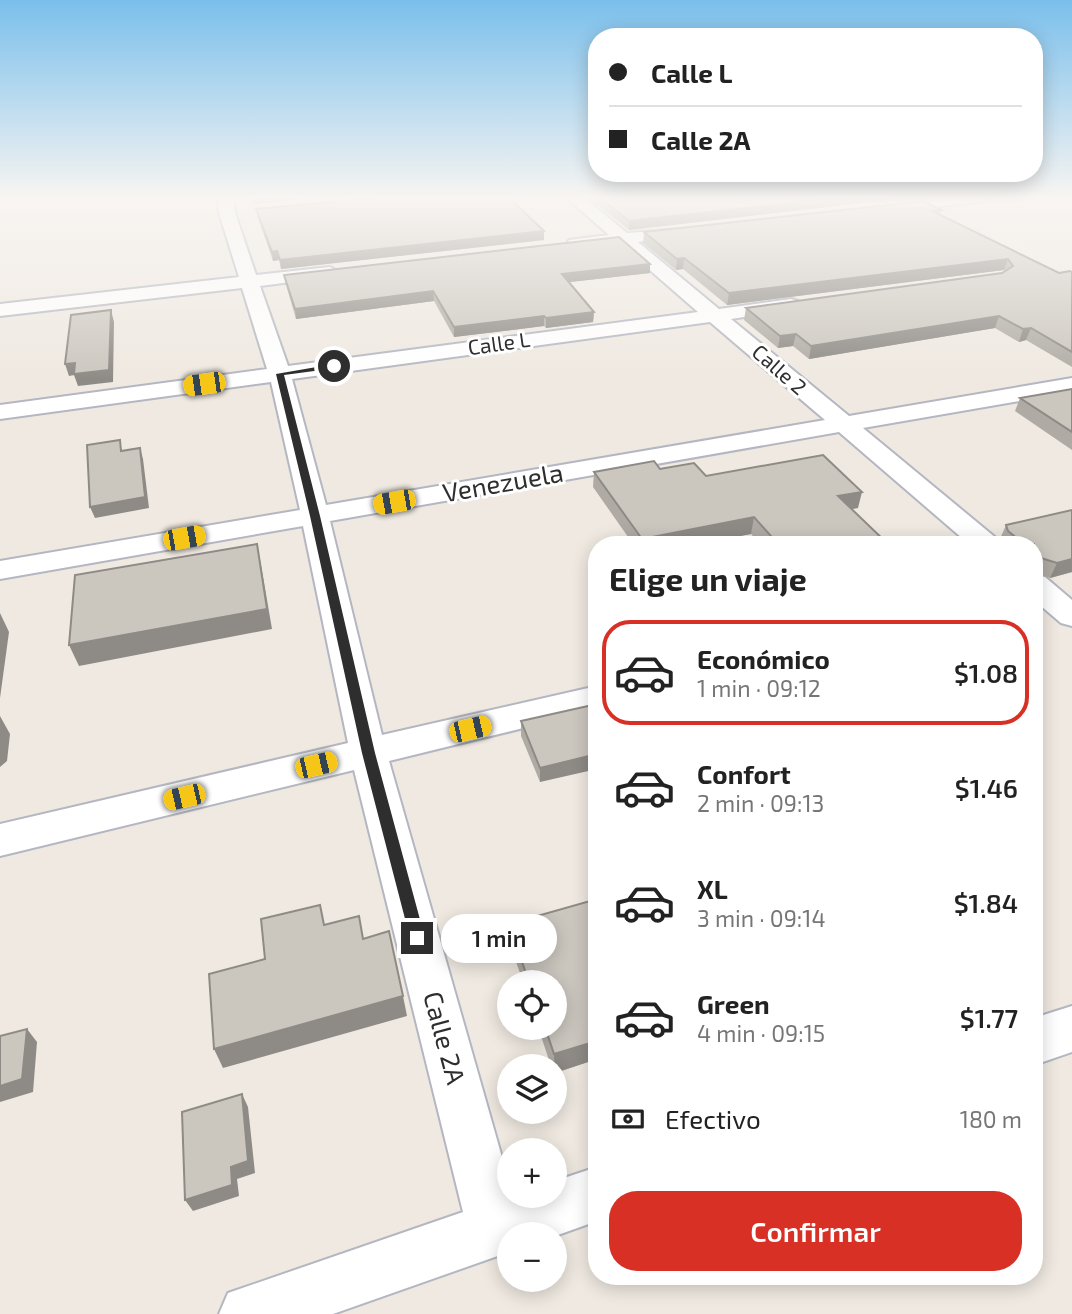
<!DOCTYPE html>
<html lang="es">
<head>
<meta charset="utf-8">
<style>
	:root { --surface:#fff; --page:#f2f2f2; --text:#222; --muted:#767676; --line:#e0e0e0; --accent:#d93025 }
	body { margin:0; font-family:"Exo 2",sans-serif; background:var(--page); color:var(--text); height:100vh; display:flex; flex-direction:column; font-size:26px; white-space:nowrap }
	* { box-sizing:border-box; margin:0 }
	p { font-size:23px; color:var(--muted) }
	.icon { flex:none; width:38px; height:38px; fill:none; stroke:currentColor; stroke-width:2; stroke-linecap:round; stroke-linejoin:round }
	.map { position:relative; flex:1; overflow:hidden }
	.panel { position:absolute; left:588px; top:536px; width:455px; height:749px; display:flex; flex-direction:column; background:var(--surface); border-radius:28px; box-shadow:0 4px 18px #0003 }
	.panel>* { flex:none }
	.banner { position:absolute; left:588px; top:28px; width:455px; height:154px; border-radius:28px; box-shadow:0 4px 18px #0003; display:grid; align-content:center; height:154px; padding:0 21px; background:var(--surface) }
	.tools { position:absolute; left:497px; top:970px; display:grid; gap:14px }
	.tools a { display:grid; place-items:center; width:70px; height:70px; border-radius:50%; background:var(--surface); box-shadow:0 4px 18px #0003; font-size:35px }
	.end { position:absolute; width:32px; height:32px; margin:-16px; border:9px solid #2e2e2e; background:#fff; box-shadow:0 0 0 4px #fff }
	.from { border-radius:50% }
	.bubble { position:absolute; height:49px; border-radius:24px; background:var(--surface); box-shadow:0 4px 18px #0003; font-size:23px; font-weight:600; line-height:49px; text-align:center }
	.car { position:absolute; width:21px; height:42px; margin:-21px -10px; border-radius:9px; box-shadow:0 0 5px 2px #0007; background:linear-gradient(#f5c518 24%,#345 0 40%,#f5c518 0 76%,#345 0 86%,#f5c518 0) }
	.banner b { display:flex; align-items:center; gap:24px; height:66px; font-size:26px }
	.banner b+b { border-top:2px solid var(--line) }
	.banner i { width:18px; height:18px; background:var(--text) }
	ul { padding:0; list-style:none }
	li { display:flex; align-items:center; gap:21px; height:105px; margin:0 14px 10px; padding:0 7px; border:4px solid transparent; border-radius:28px }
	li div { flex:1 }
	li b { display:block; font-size:26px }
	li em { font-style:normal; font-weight:600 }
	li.current { border-color:var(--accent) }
	li>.icon { width:63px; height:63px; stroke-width:1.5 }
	h2 { padding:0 21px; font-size:32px; line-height:84px }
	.pay { display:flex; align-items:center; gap:18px; height:77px; padding:0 21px; font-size:26px }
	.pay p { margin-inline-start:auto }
	.primary-button { display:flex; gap:14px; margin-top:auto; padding:14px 21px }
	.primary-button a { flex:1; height:80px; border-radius:28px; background:var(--accent); color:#fff; font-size:28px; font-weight:600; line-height:80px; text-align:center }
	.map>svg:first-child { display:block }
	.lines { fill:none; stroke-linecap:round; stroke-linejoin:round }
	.street-casing { stroke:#b4b7c1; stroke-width:4 }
	.street { fill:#fff; fill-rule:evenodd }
	.wall { fill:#afaba4 }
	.shaded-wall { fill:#8e8b86 }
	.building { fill:#cbc7bf; stroke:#8e8b86; stroke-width:2 }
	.route { fill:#2e2e2e }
	.labels { text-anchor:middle; stroke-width:6; stroke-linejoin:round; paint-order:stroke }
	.far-street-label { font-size:21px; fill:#2e2e2e; stroke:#fff }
	.street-label { font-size:26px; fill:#2e2e2e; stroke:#fff }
</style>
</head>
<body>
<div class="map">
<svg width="1072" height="1314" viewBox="0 0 1072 1314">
	<rect width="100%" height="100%" fill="#efe9e1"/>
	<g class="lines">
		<defs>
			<path id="street" d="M218,196h15l2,17 21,62 74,-8 9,5 -9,5 -70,9 28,80 410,-54 -78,-68 -51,4 -2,-4 2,-4 40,-5 -44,-39h17l45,37 67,-5 2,3 -2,3 -56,8 81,67 72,-10 7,2 3,4 -3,4 -67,10 118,97 223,-38v14l-209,36 133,110 4,6h-31l-130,-112 -509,89 52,214 215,-49v24l-208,51 120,421v13h46v-14l42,-14v54l-42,15v-2h-46v18l-176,62h-114l9,-21 235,-81 -109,-442 -354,86v-32l348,-81 -45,-217 -303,53v-18l300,-51 -29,-128 -271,37v-14l267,-36 -25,-81 -242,28v-12l239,-27 -20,-64zM710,322l115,98 -499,85 -34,-126z
				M948,196h46l-8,5 -105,12 -8,-5 8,-5z
				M1034,575l11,2 27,23v26l-11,-3 -27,-23z
				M1072,1006v46l-38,13v-47z"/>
		</defs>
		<use href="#street" class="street-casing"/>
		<use href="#street" class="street"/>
	</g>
	<path class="wall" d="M587,196h310l-1,3 -267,31z
		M256,209l288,22v9l-263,29 -2,-9 -6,1 -15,-43z
		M942,210l-2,5 119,58 13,-1v95l-46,-27 -7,2 -24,-14 -186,31 -16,-13 -15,2 -34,-28 2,-12 256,-35 3,-2 -1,-1 -277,35 -44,-36 -7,1 -33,-27 1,-11z
		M650,264v9l-81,9 25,30 -1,10 -47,6 -2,-2 -90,11 -20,-36 -138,18 -10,-34 -2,-10z
		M1072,389v61l-57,-39 5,-13z
		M594,472l112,4 152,32 -7,1 37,35h-128l-9,-10 -54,10h-64l-40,-57z
		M1072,510v62l-22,6 -16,-6v-28h-33l-1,-5 6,-14z
		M597,704l-57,78 -19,-46v-15z
		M597,899v160l-42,14v-7h-4l-13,-39h17v-45h-32l-13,-38 -1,-20z"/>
	<path class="shaded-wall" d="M252,196h81l-80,8z
		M855,196h42l-1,3 -267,31v-9z
		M544,231v9l-263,29 -1,-9z
		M277,251l2,9 -6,1 -1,-9z
		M684,258l-1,11 -7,1 1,-11z
		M1008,259l-4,11 -277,35 2,-12z
		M650,264v9l-88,10v-9z
		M433,291l1,10 -138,18 -1,-10z
		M111,310l3,12 -1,60 -35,4 -4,-11 -5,1 -4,-12z
		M594,312l-1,10 -47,6v-10z
		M544,316v10l-90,11v-10z
		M999,316l-4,12 -186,31 2,-13z
		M1031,328l-5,12 -7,2 4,-13z
		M796,334l-3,12 -15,2 2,-12z
		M140,448l3,11 6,49 -54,10 -5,-11z
		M862,492l-4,16 -24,4 4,-16z
		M754,517l-3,17 -54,10h-55v-5z
		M257,544l4,21 11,64 -193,37 -10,-21z
		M1072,559v13l-22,6 7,-15z
		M0,613l9,19 -9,66z
		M0,716l10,18 -3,27 -7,6z
		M597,754v15l-57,13v-14z
		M403,996l4,20 -184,52 -9,-19z
		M27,1029l10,13 -4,50 -33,10v-16z
		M597,1041v18l-42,14 -1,-19z
		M242,1094l6,13 7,66 -18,6 2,17 -46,15 -8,-11 46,-33z"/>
	<path class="building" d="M397,196h110l37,35 -264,29 -3,-9 -5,1 -16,-43z
		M598,196h257l-226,25z
		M923,201l19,9 -10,1 127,62 11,-2 2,1v80l-41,-24 -8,1 -24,-13 -188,30 -15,-12 -16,2 -34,-28 256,-35 11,-7 -5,-7 -279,34 -45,-35 -7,1 -33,-27z
		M619,237l31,27 -88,10 32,38 -48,6 -2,-2 -90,11 -21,-36 -138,18 -11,-34z
		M111,310l-2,60 -35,4 1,-11 -10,1 6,-49z
		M1072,389v43l-52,-34z
		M120,440l1,11 19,-3 5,49 -55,10 -3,-62z
		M823,455l39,37 -24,4 50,48h-110l-24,-27 -112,22 -48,-67 60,-11 6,8 34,-6 12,13z
		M1072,510v49l-15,4 -16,-5 -7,-6v-8h-10l-16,-13 -2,-6z
		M257,544l10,65 -198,36 6,-70z
		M597,704v50l-57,14 -19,-47z
		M597,899v142l-43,13 -9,-27h10v-45h-26l-20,-58z
		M320,905l4,20 35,-9 4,23 26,-8 14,65 -189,53 -5,-75 56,-15 -4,-40z
		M27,1029l-5,50 -22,7v-50z
		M242,1094l6,67 -17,6 1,18 -47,15 -3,-88z"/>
	<linearGradient id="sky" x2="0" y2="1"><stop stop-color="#7abfeb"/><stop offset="0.52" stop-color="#f8f5f2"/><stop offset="1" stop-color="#f8f5f2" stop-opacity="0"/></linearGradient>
	<rect width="1072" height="380" fill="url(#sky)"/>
	<path class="route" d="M334,364l3,4 -53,7 36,141 55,237 50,185 -8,7 -7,-7 -48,-185 -52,-237 -34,-142z"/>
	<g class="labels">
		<g class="far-street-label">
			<text transform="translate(499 344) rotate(-8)" y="7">Calle L</text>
			<text transform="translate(779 370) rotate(41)" y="7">Calle 2</text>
		</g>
		<g class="street-label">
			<text transform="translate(503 483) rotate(-10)" y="9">Venezuela</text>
			<text transform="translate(444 1038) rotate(75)" y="9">Calle 2A</text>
		</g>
	</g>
</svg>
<div class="tools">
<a><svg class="icon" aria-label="locate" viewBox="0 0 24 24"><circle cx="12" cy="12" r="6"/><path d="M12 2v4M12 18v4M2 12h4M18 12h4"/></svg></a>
<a><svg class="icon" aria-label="layers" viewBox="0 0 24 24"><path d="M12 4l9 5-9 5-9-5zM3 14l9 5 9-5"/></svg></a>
<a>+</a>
<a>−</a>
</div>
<i class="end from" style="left:334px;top:366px"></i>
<i class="end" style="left:417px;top:938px"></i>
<div class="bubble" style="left:441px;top:914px;width:116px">1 min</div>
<i class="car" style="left:204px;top:384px;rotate:262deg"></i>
<i class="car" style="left:394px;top:502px;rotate:260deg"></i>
<i class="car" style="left:184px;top:538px;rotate:80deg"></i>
<i class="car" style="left:470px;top:729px;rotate:77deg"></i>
<i class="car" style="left:316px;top:765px;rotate:77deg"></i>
<i class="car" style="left:184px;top:797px;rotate:257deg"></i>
<div class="banner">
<b><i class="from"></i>Calle L</b>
<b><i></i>Calle 2A</b>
</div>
<section class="panel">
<h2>Elige un viaje</h2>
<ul>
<li class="current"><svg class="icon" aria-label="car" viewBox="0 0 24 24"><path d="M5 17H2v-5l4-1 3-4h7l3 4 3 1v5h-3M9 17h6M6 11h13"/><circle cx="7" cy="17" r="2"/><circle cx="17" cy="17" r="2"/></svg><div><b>Económico</b><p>1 min · 09:12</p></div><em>$1.08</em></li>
<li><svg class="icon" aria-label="car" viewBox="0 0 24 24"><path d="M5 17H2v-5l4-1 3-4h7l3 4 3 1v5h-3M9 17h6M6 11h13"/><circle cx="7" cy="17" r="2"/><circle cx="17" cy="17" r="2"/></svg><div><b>Confort</b><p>2 min · 09:13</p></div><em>$1.46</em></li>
<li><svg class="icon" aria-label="car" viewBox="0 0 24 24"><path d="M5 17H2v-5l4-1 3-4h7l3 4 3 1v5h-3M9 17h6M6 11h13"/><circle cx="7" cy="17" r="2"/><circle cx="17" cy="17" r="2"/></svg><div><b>XL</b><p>3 min · 09:14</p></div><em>$1.84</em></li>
<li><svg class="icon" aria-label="car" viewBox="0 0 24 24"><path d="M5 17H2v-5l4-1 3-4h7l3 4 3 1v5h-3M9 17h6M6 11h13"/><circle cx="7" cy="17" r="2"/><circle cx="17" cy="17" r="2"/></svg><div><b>Green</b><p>4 min · 09:15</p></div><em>$1.77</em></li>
</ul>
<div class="pay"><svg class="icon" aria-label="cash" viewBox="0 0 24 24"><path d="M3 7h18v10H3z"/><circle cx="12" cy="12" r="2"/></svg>Efectivo<p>180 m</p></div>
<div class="primary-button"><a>Confirmar</a></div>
</section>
</div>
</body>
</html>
